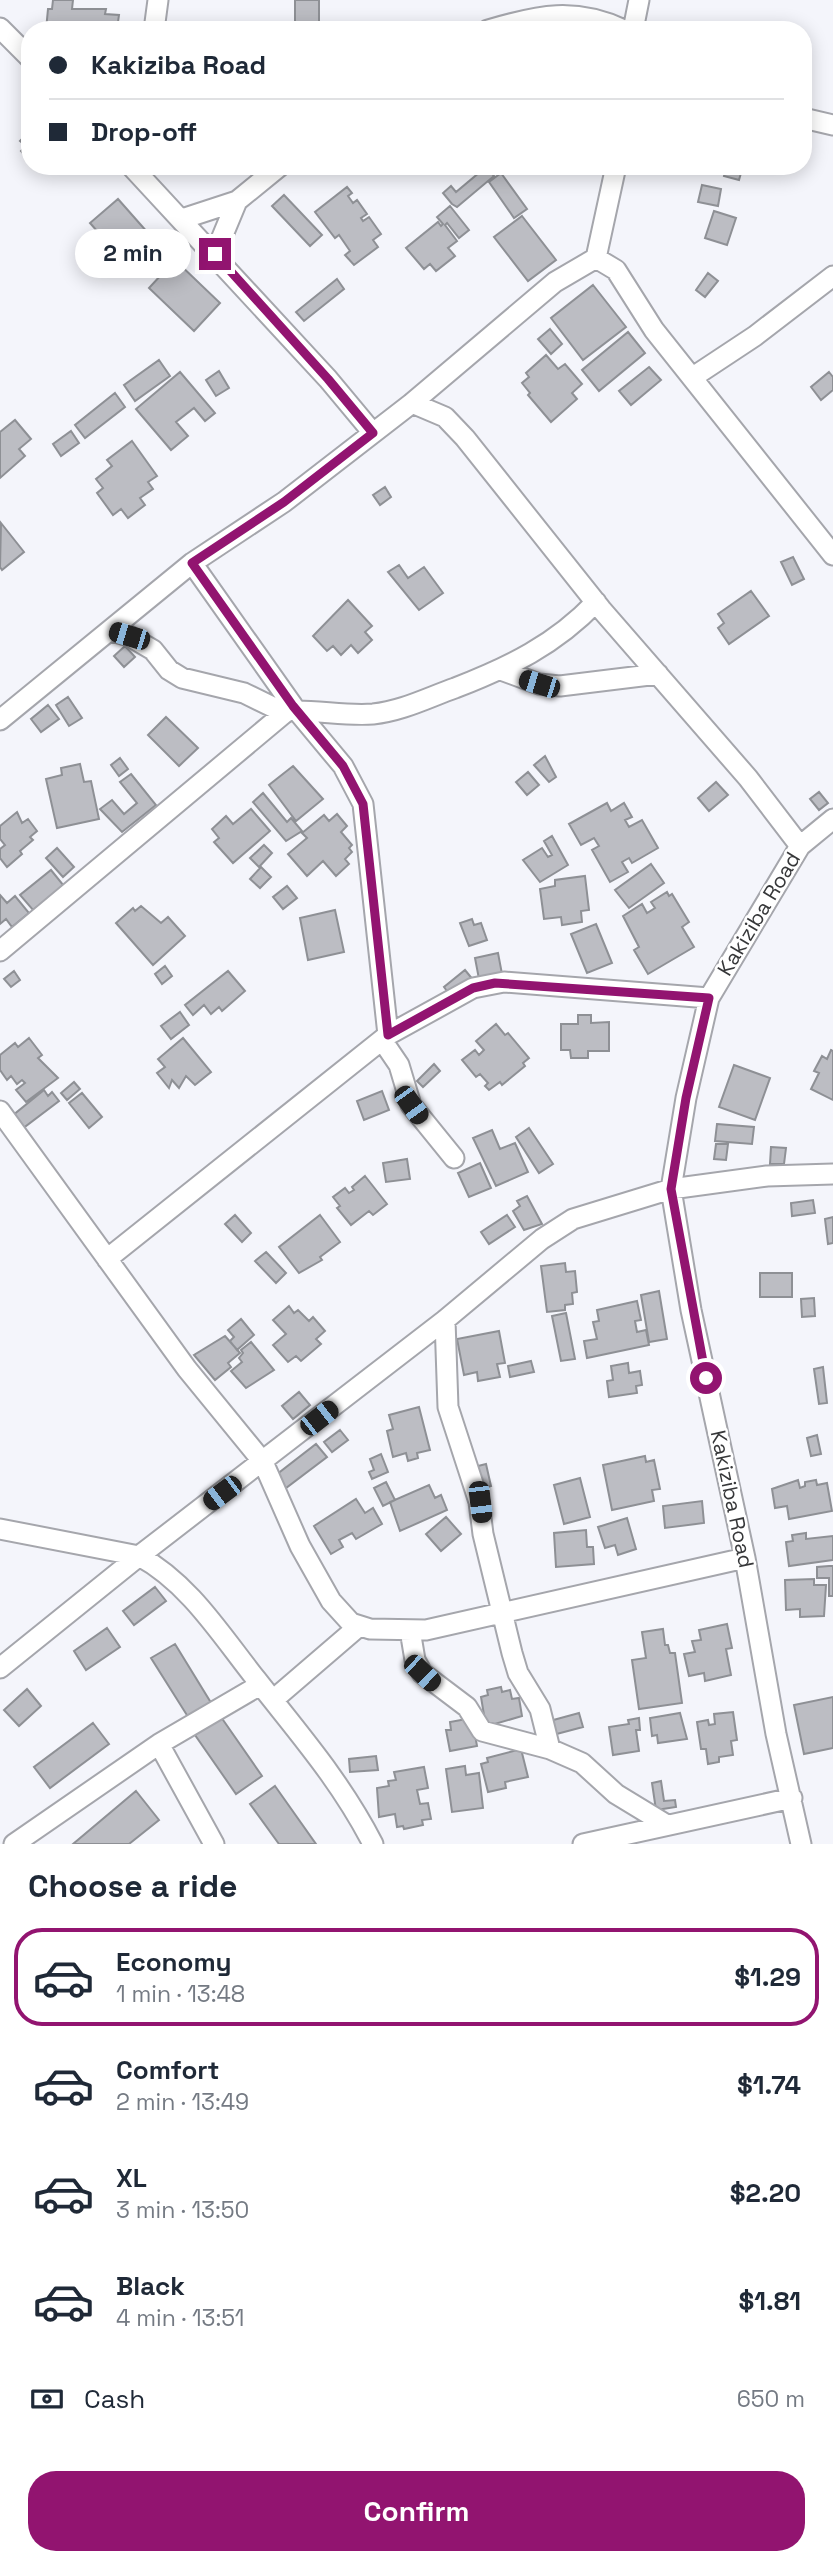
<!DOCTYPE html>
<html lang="en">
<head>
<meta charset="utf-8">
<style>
	:root { --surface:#fff; --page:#f6f6f7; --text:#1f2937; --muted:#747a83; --line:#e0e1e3; --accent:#921470 }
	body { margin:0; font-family:"Space Grotesk",sans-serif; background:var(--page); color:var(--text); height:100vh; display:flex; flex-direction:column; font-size:26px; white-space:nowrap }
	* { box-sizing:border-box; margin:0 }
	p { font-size:23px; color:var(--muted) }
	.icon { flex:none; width:38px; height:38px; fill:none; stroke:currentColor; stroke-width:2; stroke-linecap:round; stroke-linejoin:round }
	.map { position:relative; height:1844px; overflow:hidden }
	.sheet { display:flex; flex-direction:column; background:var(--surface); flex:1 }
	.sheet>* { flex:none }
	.banner { position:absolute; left:21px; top:21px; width:791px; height:154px; border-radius:28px; box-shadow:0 4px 18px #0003; display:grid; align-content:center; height:154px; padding:0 28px; background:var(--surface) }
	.end { position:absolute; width:32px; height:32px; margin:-16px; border:9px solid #921470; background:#fff; box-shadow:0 0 0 4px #fff }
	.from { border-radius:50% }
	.bubble { position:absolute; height:49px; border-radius:24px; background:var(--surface); box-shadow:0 4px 18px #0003; font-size:23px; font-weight:600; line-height:49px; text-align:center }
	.car { position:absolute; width:21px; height:42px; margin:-21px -10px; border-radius:9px; box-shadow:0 0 5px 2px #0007; background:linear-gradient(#222 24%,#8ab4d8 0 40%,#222 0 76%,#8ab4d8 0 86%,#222 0) }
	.banner b { display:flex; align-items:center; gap:24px; height:66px; font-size:26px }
	.banner b+b { border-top:2px solid var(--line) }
	.banner i { width:18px; height:18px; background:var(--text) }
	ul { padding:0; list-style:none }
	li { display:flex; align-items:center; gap:21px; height:98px; margin:0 14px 10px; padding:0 14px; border:4px solid transparent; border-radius:28px }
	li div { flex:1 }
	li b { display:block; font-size:26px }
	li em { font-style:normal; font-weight:600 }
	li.on { border-color:var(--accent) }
	li>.icon { width:63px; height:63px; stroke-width:1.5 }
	h2 { padding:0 28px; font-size:32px; line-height:84px }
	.pay { display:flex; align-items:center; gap:18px; height:77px; padding:0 28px; font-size:26px }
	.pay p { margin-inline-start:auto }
	.button { display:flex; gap:14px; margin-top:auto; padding:14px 28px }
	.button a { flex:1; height:80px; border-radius:28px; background:var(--accent); color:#fff; font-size:28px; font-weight:600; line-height:80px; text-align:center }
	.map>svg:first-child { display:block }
	.building { fill:#bcbdc3; stroke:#8e9095; stroke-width:2 }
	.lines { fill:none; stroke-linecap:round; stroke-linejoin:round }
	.minor-casing { stroke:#a5a6ac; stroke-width:23 }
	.minor { stroke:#fff; stroke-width:19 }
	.route { stroke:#921470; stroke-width:9 }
	.labels { text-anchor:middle; stroke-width:5; stroke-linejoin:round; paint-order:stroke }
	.street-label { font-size:21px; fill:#363739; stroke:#fff }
</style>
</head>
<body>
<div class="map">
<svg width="833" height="1844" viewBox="0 0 833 1844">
	<rect width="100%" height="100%" fill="#f4f5fb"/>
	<path class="building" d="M53,0h20l-1,9h34l-1,5 14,1 -1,7 8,1 -1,7h-79l2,-21h4z
		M295,0h24v22h-24z
		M30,123v38l-9,-10 5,-5 -6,-5 8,-8 -5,-5z
		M722,166h21l-4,14 -15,-4 2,-9z
		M486,167l8,9 -37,31 -5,-3 -9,-11 8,-7 5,6z
		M501,173l26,36 -13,9 -25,-36z
		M702,185l19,4 -3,17 -20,-4z
		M347,187l5,6 -4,3 5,7 4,-3 10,14 -6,4 2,3 6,-4 12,17 -8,6 5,7 -24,18 -9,-10 5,-4 -11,-16 -4,3 -20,-26z
		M284,195l38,40 -12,11 -38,-40z
		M118,199l30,34 -28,24 -30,-34z
		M450,206l19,24 -10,8 -12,-15 -2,2 12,16 -9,7 7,8 -19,15 -6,-7 -6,5 -18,-21 32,-26 3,4 2,-2 -6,-7z
		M714,211l22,7 -9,27 -22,-7z
		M522,216l34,44 -28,21 -34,-44z
		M175,260l45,43 -26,28 -45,-43z
		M708,273l10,8 -13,16 -9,-7z
		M337,279l7,10 -40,32 -8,-9z
		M593,285l33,42 -43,33 -32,-42z
		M550,329l12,15 -11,10 -13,-15z
		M628,332l17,21 -46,38 -17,-21z
		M546,355l12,14 7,-5 17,20 -10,9 5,6 -26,23 -23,-27 2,-2 -8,-10 7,-6 -3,-4z
		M159,360l11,16 -35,25 -11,-16z
		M649,367l12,13 -30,25 -12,-14z
		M219,371l10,17 -13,8 -10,-16z
		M180,372l35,41 -10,8 -11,-13 -18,14 12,14 -17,14 -35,-41z
		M829,372l4,5v13l-12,10 -10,-13z
		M115,393l10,14 -40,31 -10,-13z
		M15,420l16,19 -12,10 6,7 -25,22v-46z
		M71,431l8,12 -18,13 -8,-12z
		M132,441l25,35 -9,6 5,7 -13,9 5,7 -17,13 -7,-9 -8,6 -16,-22 6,-5 -7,-9 16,-13 -5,-6z
		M385,487l6,10 -11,8 -7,-10z
		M1,523l23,29 -22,18 -2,-3z
		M793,557l11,22 -12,6 -11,-23z
		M399,565l9,13 16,-11 19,26 -24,17 -31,-38z
		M751,591l18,25 -40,28 -11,-16 6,-5 -6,-9z
		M348,600l24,26 -7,6 7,8 -14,13 -7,-8 -10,10 -8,-9 -6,5 -14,-15z
		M125,646l10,11 -11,10 -10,-11z
		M68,697l14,21 -13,8 -13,-21z
		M48,705l11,14 -18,13 -10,-13z
		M166,717l32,31 -19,18 -31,-31z
		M545,756l11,21 -7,5 -15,-17z
		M120,758l8,11 -9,7 -8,-11z
		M80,764l4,18 7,-1 8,38 -42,9 -11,-49 16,-4 -1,-7z
		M293,766l30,33 -27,22 -27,-36z
		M528,772l11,13 -12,10 -11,-13z
		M131,774l25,31 -34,27 -22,-23 12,-9 12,14 13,-11 -17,-21z
		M716,782l12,13 -19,16 -11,-13z
		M819,792l9,11 -9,7 -9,-11z
		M263,793l24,29 4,-4 11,13 -16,10 -33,-39z
		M607,803l4,8 13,-8 8,14 -7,3 4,7 13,-7 16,28 -26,15 -3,-5 -7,4 6,10 -18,10 -18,-32 7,-4 -5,-8 -13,7 -12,-21z
		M251,809l19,22 -37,32 -19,-21 5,-4 -7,-9 14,-13 7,8z
		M17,812l5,11 6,-4 9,12 -7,6 3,3 -13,11 2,3 -15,13 -7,-9v-9l5,-4 -5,-6v-13z
		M337,814l10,12 -6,6 11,13 -3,3 3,4 -7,7 4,5 -13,12 -13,-15 -16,15 -19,-22 19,-16 -5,-5 22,-18 5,6z
		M552,836l16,29 -28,17 -17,-22 19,-12 6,9 4,-2 -8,-14z
		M264,845l8,8 -13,14 -9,-9z
		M57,848l17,19 -11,10 -17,-19z
		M651,864l13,19 -35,25 -14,-18z
		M261,867l10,10 -11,11 -10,-9z
		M51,870l13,16 -31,24 -13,-15z
		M585,876l4,34 -8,1 1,11 -20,3 -1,-8 -17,2 -4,-30 15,-3v-6z
		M287,886l10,12 -14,11 -10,-12z
		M667,892l2,4 3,-2 17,28 -7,5 12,20 -46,27 -14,-24 5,-3 -16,-31 19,-12 5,9 8,-5 -4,-6z
		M0,895l7,8 8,-7 14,17 -17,14 -6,-8 -6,5z
		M141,906l20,17 7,-6 17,19 -32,29 -37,-42 17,-15 2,3z
		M335,910l9,42 -36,8 -8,-42z
		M472,919l2,6 7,-2 6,17 -18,6 -9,-23z
		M596,924l16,39 -25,10 -16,-39z
		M498,953l4,21 -23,5 -4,-21z
		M165,966l7,10 -10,8 -7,-10z
		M465,970l9,11 -24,14 -6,-8z
		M14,971l6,9 -9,7 -7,-8z
		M228,971l17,20 -23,20 -3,-4 -8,7 -7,-9 -11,10 -8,-10z
		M180,1012l9,13 -18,14 -10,-13z
		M578,1015h13v8l18,-1v29h-21v7h-17l-1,-8h-9v-26h17z
		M496,1024l9,11 3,-2 21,25 -6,5 2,3 -23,19 -2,-3 -11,8 -4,-4 3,-3 -8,-9 -4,3 -14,-17 13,-10 4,5 5,-5 -8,-9z
		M29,1038l13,17 -4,3 20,20 -32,24 -10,-12 9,-7 -3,-3 -5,4 -6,-8 -4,4 -7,-10v-15l15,-12 3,4z
		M183,1038l28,34 -16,13 -9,-9 -7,12 -7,-8 -3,8 -12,-15 8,-6 -7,-8z
		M831,1050l2,1v49l-22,-11 8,-16 -5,-2 8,-15 5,3z
		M434,1064l6,7 -17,16 -6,-6z
		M734,1065l36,13 -15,42 -36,-13z
		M74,1082l6,7 -13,11 -6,-7z
		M44,1090l4,6 4,-4 7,9 -37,28 -10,-13z
		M382,1091l7,19 -25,10 -7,-19z
		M82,1093l20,24 -13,11 -20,-25z
		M717,1124l37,3 -2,17 -37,-3z
		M529,1128l24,36 -14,9 -23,-36z
		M492,1130l8,19 15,-6 13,29 -32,14 -23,-48z
		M716,1144h12l-2,16 -12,-1z
		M771,1147l15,1 -2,16h-14z
		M407,1159l3,20 -24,3 -3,-19z
		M480,1163l11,25 -22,9 -11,-24z
		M365,1176l22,28 -14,11 -4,-4 -18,14 -14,-17 3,-2 -7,-9 12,-9 4,5 5,-3 -2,-3z
		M527,1196l15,28 -18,6 -11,-19 7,-5 -3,-5z
		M813,1200l2,13 -23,3 -1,-13z
		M235,1215l16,18 -9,9 -17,-18z
		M320,1215l20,27 -20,15 2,3 -23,13 -20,-26z
		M507,1215l8,12 -26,17 -8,-12z
		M833,1217v26l-5,1 -3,-25z
		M266,1252l20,21 -10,10 -21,-22z
		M565,1263l1,9 9,-1 2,21 -5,1 1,11 -8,1v5l-18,2 -6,-46z
		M760,1273h32v24h-32z
		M659,1291l8,48 -18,3 -8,-47z
		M814,1298l1,18 -13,1 -1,-18z
		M637,1301l4,19 -6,1 2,11 9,-2 3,15 -62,13 -3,-17 13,-2 -4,-17 6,-1 -2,-11z
		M289,1306l5,7 4,-3 11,11 4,-4 12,14 -9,8 5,5 -20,17 -5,-5 -8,6 -15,-17 13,-11 -13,-14z
		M566,1313l9,46 -14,2 -9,-45z
		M241,1319l13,16 -17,15 -7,-9 4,-4 -6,-7z
		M499,1331l6,32 -8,1 3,13 -22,4 -1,-9 -13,3 -7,-36z
		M225,1336l15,17 -12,10 3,4 -16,13 -21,-25z
		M251,1342l23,28 -28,18 -15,-17 11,-9 -3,-4 4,-5 -2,-3z
		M531,1361l3,11 -24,5 -2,-11z
		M628,1363l1,10 11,-2 2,14 -6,1 1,7 -28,4 -2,-16 6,-1 -2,-14z
		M823,1367l4,36 -8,1 -5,-35z
		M299,1392l11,13 -17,14 -11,-13z
		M419,1407l11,43 -13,3 1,5 -10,3 -2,-8 -13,4 -6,-26 6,-2 -4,-14z
		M340,1430l8,10 -16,12 -8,-10z
		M817,1435l4,19 -10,2 -4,-18z
		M316,1444l11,13 -41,31 -10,-13z
		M381,1454l7,18 -16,7 -3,-7 5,-2 -4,-11z
		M645,1456l1,6 8,-2 6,29 -8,1 2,11 -42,9 -9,-45z
		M486,1464l5,22 -12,3 -5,-22z
		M580,1478l10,39 -26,7 -10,-39z
		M798,1480l2,8 5,-2v-4l11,-2 1,5 10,-2 5,28 -43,8 -2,-13 -12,2 -3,-19z
		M386,1482l9,18 -12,6 -9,-18z
		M429,1485l6,13 6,-3 6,15 -47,21 -10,-29z
		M356,1499l9,14 8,-5 9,16 -26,15 -4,-6 -13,7 4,7 -12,7 -17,-28z
		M702,1501l2,22 -39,5 -2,-22z
		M446,1517l15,17 -20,17 -15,-17z
		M627,1518l9,31 -18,6 -3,-10 -10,3 -7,-21z
		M586,1530l1,17h6l1,17 -38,3 -2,-34z
		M806,1533v6l27,-3v24l-44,6 -3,-24 7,-1 -1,-6z
		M829,1566h4v30h-4v-18h-12v-11z
		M814,1579v6h12l-2,31 -24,1v-8l-14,1 -1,-30z
		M155,1587l11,14 -32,24 -11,-14z
		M727,1624l5,24 -6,1 5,26 -26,6 -1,-8 -15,3 -5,-22 11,-2 -3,-11 9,-1 -2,-10z
		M107,1628l13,19 -34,23 -12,-19z
		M663,1629l2,16h3l2,8h5l7,50 -43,6 -7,-49 14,-2 -4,-26z
		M175,1644l38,62 -23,14 -39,-62z
		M501,1687l1,5 8,-2 2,9 7,-1 3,18 -41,12 -2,-12 5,-1 -3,-18 7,-2 -1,-5z
		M27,1689l14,17 -22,20 -15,-16z
		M833,1697v51l-29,6 -10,-49z
		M733,1712l4,28 -6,1 2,14 -14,2v5l-11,2 -2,-15h-5l-4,-27 11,-2 1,5 6,-1 -1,-10z
		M579,1713l4,14 -34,9 -3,-14z
		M680,1713l7,26 -29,4 -1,-8 -5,1 -2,-18z
		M221,1717l41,59 -26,18 -41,-59z
		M472,1718l5,28 -27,5 -4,-21h5l-1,-8z
		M639,1718l1,12h-4l3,21 -26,4 -4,-28 20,-3 -1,-4z
		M93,1723l16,21 -59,44 -16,-21z
		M521,1749l7,28 -23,5 1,6 -18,4 -7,-28 7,-2 -1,-4z
		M376,1756l2,14 -28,2 -1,-13z
		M465,1766l1,9 13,-2 4,35 -31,4 -6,-43z
		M424,1767l4,21 -11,2 3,14 8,-1 3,16 -9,1 1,5 -19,4 -1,-3 -6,1 -2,-13 -16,3 -2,-29 12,-2 -1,-5 8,-1 -2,-8z
		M661,1781l3,20 11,-1 1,7 -20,3 -4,-27z
		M275,1786l41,58h-37l-29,-40z
		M136,1791l23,29 -30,24h-56z"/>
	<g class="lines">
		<defs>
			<path id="minor" d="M0,28l30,30
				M154,30l4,-30
				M488,30c51,-15 87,-23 136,0
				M633,30l6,-30
				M803,118l30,7
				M131,166l197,213 45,54
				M182,219l55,-18
				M215,254l22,-53 43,-35
				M596,258l20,-92
				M693,377l62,-41 78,-60
				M412,403l33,14 20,21 136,171 147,169 52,68
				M192,563l101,143 50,60 20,38 25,231
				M111,631l18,5 24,14 16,20 13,8 62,15 41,20
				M501,670l38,14 21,2 98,-12
				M297,711c26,0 50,5 76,3 29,-3 54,-16 82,-26 54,-21 100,-43 141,-86
				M0,720l192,-157 92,-61 128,-99 143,-121 41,-24 20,12 38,60 179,225
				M0,951l293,-245
				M382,1040l17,25 12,40 43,53
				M0,1111l187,258 76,93 37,84 31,55 20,22 19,6 56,1 319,-72
				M107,1259l281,-224 85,-47 31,-6 205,16
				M445,1320l3,87 31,95 4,32 29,119 6,20 22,36 10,40
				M0,1529l139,27c50,27 82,79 117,123 43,55 84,101 117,165
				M410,1630l5,30 7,13 45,34 15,24 68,18 32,14 34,31 51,31
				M0,1668l139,-112 306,-236 97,-81 31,-20 98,-30 96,-13 66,-2
				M273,1700l85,-73
				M159,1744l55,100
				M14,1844l145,-100 101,-59
				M583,1844l209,-46
				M801,1844l-25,-110 -31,-176 -54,-248 -20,-121 15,-91 23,-100 91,-152 33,-27"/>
		</defs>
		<use href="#minor" class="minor-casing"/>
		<use href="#minor" class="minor"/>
	</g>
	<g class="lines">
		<path class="route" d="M215,254l113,125 45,54 -89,69 -92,61 101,143 50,60 20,38 25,231 85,-47 22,-5 214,15 -23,100 -15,91 35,189"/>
	</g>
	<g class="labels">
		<g class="street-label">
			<text transform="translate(759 914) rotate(-59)" y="7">Kakiziba Road</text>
			<text transform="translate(732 1499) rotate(78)" y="7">Kakiziba Road</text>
		</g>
	</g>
</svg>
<i class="end from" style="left:706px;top:1378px"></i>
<i class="end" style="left:215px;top:254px"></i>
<div class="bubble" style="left:75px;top:229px;width:116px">2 min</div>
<i class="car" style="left:129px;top:636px;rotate:287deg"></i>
<i class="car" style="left:539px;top:684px;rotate:287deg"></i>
<i class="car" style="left:411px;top:1105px;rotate:144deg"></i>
<i class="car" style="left:319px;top:1418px;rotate:52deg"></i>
<i class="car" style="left:222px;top:1493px;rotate:233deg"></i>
<i class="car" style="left:480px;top:1502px;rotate:173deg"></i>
<i class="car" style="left:422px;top:1673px;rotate:134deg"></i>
<div class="banner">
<b><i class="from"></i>Kakiziba Road</b>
<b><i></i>Drop-off</b>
</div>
</div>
<section class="sheet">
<h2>Choose a ride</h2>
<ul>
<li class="on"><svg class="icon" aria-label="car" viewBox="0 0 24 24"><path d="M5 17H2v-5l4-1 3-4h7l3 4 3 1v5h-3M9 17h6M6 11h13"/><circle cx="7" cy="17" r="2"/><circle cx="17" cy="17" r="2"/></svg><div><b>Economy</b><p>1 min · 13:48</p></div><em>$1.29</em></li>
<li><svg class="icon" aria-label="car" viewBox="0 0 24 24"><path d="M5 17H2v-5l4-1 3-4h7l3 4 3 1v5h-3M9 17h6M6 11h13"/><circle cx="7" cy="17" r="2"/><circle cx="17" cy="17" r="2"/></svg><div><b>Comfort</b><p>2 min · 13:49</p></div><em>$1.74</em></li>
<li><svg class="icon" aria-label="car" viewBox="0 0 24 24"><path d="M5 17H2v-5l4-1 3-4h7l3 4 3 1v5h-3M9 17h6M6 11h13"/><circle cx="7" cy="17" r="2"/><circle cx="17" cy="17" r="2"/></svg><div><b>XL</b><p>3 min · 13:50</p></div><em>$2.20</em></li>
<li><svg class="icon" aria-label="car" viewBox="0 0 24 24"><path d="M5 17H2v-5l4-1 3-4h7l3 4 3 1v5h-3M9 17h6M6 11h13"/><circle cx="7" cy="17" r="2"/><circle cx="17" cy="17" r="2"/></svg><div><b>Black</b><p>4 min · 13:51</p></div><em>$1.81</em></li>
</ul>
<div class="pay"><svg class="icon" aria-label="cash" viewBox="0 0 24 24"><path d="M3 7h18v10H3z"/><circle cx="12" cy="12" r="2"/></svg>Cash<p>650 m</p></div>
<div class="button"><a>Confirm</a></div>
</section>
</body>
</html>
